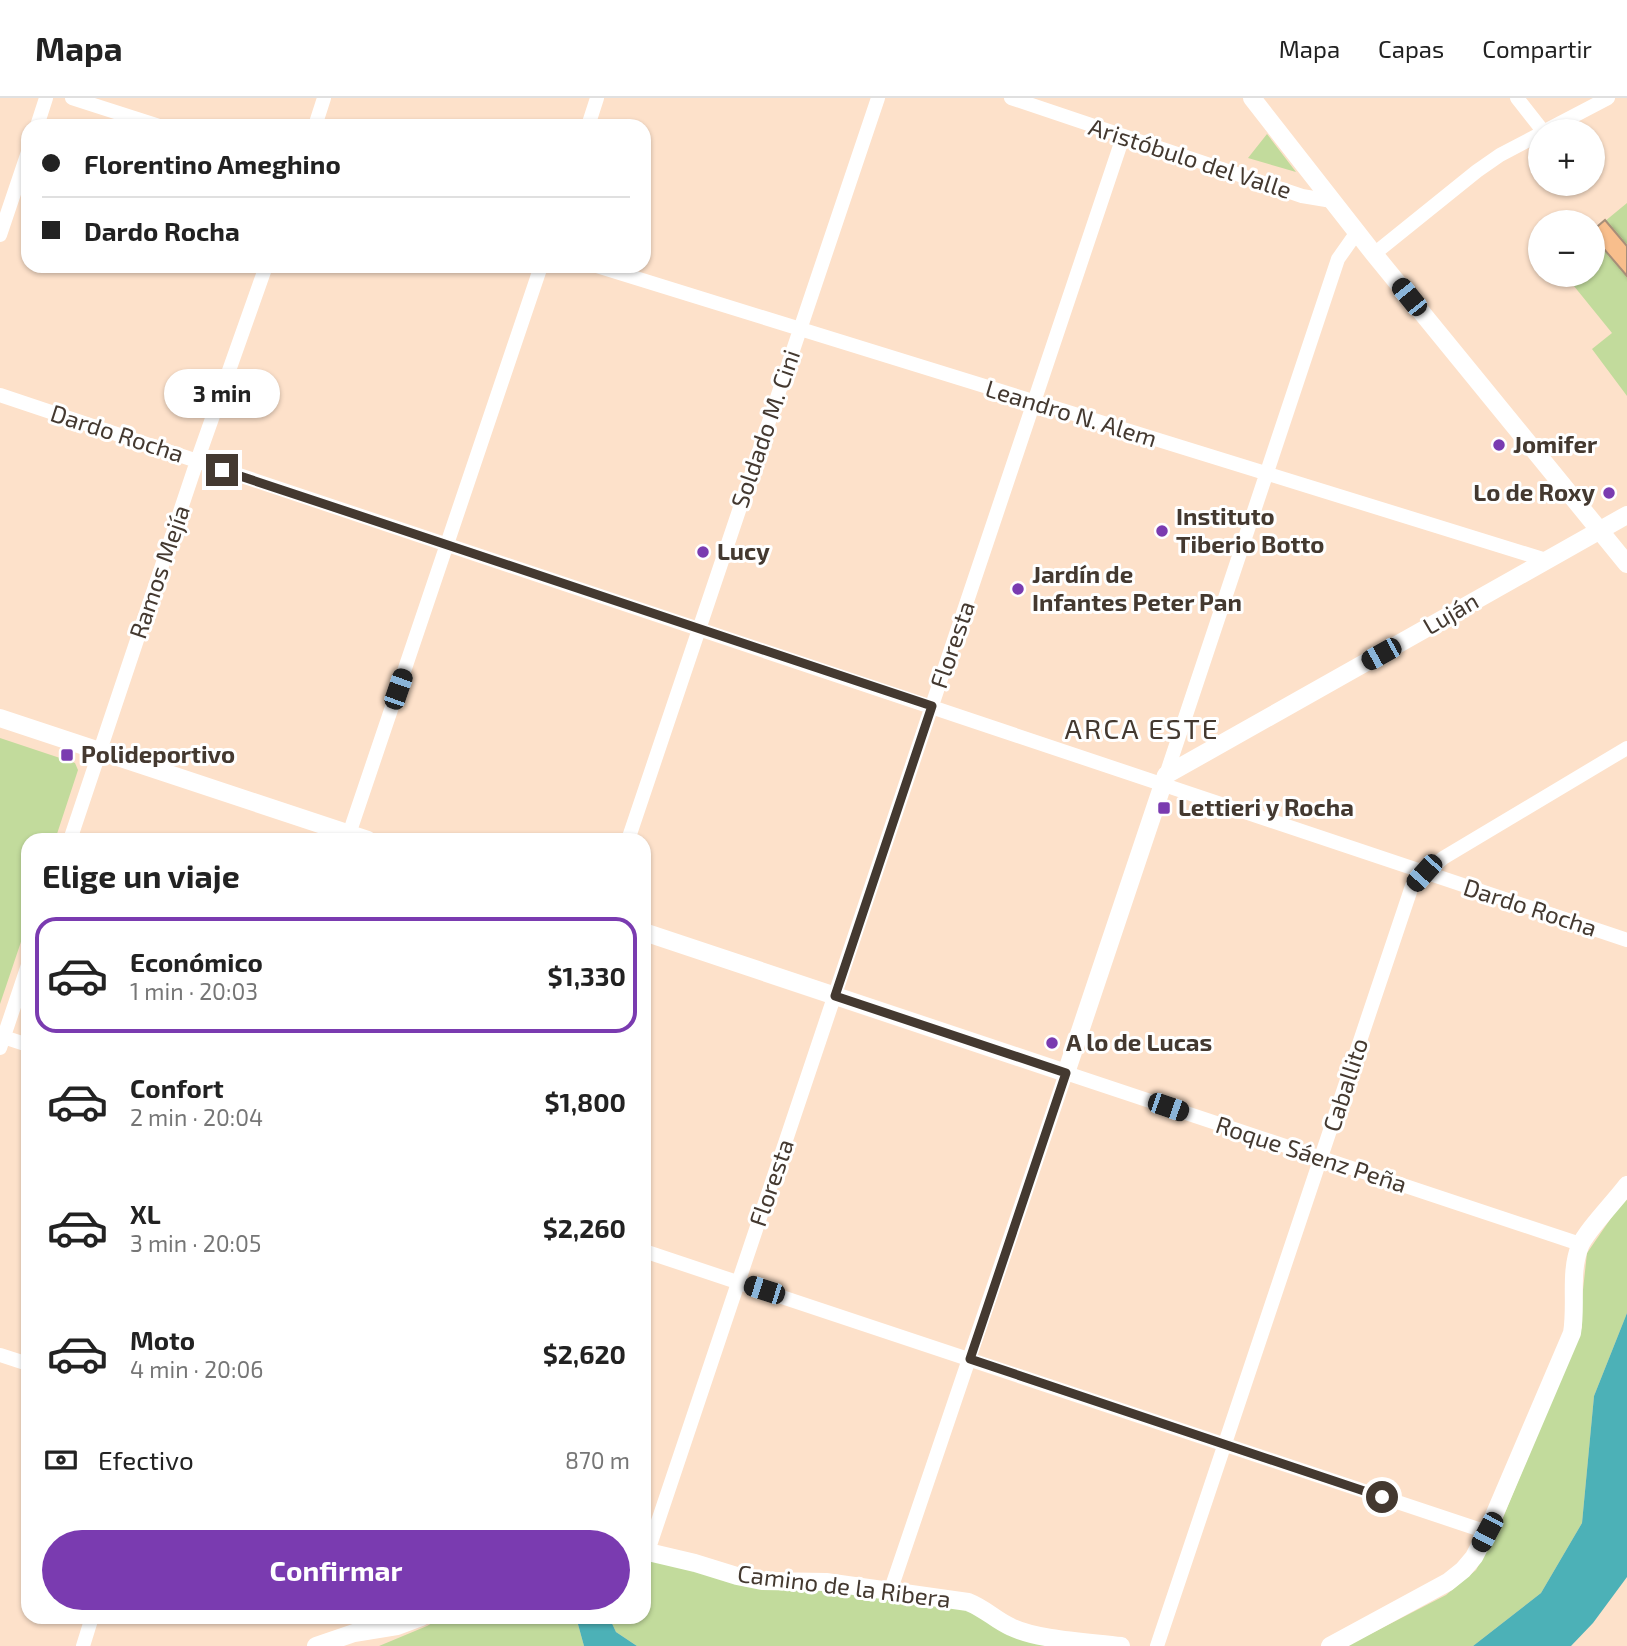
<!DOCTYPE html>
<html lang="es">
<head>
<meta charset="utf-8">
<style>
	:root { --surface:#fff; --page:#f6f6f6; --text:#222; --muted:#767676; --line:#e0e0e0; --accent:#7a3bb0 }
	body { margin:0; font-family:"Exo 2",sans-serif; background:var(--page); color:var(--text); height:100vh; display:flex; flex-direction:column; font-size:26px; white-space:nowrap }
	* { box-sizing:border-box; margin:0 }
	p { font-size:23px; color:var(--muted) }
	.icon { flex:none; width:38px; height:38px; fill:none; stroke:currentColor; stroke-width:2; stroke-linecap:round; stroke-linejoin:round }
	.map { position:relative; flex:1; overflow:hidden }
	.details { position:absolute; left:21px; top:735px; width:630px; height:791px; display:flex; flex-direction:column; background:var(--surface); border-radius:21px; box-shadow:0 2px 5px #0004 }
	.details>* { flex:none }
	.top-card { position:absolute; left:21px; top:21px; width:630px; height:154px; border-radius:21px; box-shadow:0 2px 5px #0004; display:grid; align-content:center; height:154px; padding:0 21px; background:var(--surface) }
	.buttons { position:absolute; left:1528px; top:21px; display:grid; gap:14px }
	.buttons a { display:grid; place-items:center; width:77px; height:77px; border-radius:50%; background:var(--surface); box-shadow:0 2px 5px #0004; font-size:35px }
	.end { position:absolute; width:32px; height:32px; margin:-16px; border:9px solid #443930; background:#fff; box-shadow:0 0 0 4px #fff }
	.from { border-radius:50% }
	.bubble { position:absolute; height:49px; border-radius:24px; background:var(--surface); box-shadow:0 2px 5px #0004; font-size:23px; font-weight:700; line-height:49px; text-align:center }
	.car { position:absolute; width:21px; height:42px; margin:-21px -10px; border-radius:9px; box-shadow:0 0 5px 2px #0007; background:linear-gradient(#222 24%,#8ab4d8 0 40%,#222 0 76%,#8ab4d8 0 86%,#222 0) }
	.top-card b { display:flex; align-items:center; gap:24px; height:66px; font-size:26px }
	.top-card b+b { border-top:2px solid var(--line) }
	.top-card i { width:18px; height:18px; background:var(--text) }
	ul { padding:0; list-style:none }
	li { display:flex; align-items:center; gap:21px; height:116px; margin:0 14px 10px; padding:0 7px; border:4px solid transparent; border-radius:21px }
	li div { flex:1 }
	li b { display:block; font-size:26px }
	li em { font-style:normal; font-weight:700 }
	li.active { border-color:var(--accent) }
	li>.icon { width:63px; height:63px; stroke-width:1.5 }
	h2 { padding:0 21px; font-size:32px; line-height:84px }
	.pay { display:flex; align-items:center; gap:18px; height:77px; padding:0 21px; font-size:26px }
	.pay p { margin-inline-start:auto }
	.cta { display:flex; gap:14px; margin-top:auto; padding:14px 21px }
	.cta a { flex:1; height:80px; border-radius:42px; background:var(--accent); color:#fff; font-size:28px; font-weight:700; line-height:80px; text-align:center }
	header { display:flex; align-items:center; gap:42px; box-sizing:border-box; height:98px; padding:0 35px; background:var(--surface); border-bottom:2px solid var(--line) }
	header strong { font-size:33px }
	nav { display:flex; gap:38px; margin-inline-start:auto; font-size:24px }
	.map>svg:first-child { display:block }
	.green { fill:#c2db9c }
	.water { fill:#4cb1b7 }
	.building { fill:#f8be8c; stroke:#a78e78; stroke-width:2; filter:url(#shadow) }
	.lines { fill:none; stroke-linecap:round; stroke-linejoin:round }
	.minor { stroke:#fff; stroke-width:14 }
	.tertiary { stroke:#fff; stroke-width:18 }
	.route { stroke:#443930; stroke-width:9 }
	.poi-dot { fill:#7a3bb0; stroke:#fff; stroke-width:2.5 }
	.labels { text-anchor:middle; stroke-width:6; stroke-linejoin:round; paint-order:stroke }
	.street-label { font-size:24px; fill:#443930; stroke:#fff }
	.poi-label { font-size:24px; font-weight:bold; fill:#443930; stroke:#fff; text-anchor:start }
	.quarter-label { font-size:28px; letter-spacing:2px; fill:#443930; stroke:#fff }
</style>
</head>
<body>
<header>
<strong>Mapa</strong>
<nav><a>Mapa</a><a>Capas</a><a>Compartir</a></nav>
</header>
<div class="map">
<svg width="1627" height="1548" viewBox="0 0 1627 1548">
	<defs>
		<filter id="shadow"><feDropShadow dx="6" dy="6" stdDeviation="2" flood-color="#0004"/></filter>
	</defs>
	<rect width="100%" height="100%" fill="#fde1ca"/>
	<path class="green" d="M1267,36l29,38 -48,-14z
		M1627,105v193l-35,-47 20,-16 -47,-58h27l1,-44z
		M0,640l75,25 3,7 -23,70h-27v81l-28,83z
		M1627,1097v118l-33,83 -12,127 -41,70 -68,53h-126l99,-51 30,-25 21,-38 85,-205v-28l5,-46z
		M644,1460l317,48 99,40h-423l-21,-14 -7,-15h35z
		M442,1519h134l8,29h-205l48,-20z"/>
	<path class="water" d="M1627,1215v264l-34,46 -22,23h-98l68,-53 41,-70 12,-127z
		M576,1519h33l7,15 21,14h-53z"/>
	<path class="building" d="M1605,122l22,26v30l-35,-41v-4z"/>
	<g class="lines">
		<path class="minor" d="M72,0l87,28
			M1011,0l291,98 30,5
			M1517,0l26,33
			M37,28l9,-28
			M315,28l9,-28
			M588,28l9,-28
			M1545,33l63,-33
			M0,137l28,-83
			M1374,156l103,-83 23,-16 40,-21
			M597,168l949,294
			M0,297l1627,545
			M1166,677l172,-516 19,-27
			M70,742l127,-379 69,-195
			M347,742l194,-574
			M628,742l250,-742
			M0,938l28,9
			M0,950l28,-83
			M644,1153l843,281
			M0,1257l28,9
			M648,1453l475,-1414
			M891,1491l175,-516 514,171
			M83,1548l9,-29
			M1157,1548l255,-760 31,-28 184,-110"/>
		<path class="tertiary" d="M1252,0l122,156 253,310
			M0,620l368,122
			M644,834l422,141 100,-298 461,-260
			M644,1453l51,12 42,13 25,5 64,1 142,20c18,7 27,18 43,25 27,13 79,15 110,19
			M316,1548l38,-13 43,-7 24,-9
			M1330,1548l118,-64 15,-12 11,-13 13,-25 85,-199c5,-29 -3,-60 8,-87 5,-14 36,-46 47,-61"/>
	</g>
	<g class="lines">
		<path class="route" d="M222,372l710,236 -97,290 231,77 -96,286 412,138"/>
	</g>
	<g class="poi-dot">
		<circle cx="1499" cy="347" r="7"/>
		<circle cx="1609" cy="395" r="7"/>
		<circle cx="1162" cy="433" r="7"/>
		<circle cx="703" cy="454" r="7"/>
		<circle cx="1018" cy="491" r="7"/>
		<rect x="60" y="650" width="14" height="14" rx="3.5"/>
		<rect x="1157" y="703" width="14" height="14" rx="3.5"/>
		<circle cx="1052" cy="945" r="7"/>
	</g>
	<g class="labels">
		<g class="street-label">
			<text transform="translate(1190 61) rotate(18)" y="8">Aristóbulo del Valle</text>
			<text transform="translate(1071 316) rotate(17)" y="8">Leandro N. Alem</text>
			<text transform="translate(766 331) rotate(-71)" y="8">Soldado M. Cini</text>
			<text transform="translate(117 336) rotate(18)" y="8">Dardo Rocha</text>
			<text transform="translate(160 474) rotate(-71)" y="8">Ramos Mejía</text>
			<text transform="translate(1451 516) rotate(-30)" y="8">Luján</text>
			<text transform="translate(953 547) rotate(-71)" y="8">Floresta</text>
			<text transform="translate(1530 810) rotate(18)" y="8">Dardo Rocha</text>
			<text transform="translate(1346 987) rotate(-72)" y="8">Caballito</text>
			<text transform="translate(1311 1057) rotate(18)" y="8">Roque Sáenz Peña</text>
			<text transform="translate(772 1085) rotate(-71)" y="8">Floresta</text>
			<text transform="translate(844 1489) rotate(7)" y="8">Camino de la Ribera</text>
		</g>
		<g class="poi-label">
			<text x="1513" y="355">Jomifer</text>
			<text x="1595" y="403" text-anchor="end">Lo de Roxy</text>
			<text x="1176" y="427">Instituto<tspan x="1176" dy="28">Tiberio Botto</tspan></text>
			<text x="717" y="462">Lucy</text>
			<text x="1032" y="485">Jardín de<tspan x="1032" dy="28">Infantes Peter Pan</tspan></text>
			<text x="81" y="665">Polideportivo</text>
			<text x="1178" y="718">Lettieri y Rocha</text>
			<text x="1066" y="953">A lo de Lucas</text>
		</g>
		<g class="quarter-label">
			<text x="1142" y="641">ARCA ESTE</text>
		</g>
	</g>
</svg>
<div class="buttons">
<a>+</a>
<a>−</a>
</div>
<i class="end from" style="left:1382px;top:1399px"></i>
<i class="end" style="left:222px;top:372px"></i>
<div class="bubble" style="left:164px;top:271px;width:116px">3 min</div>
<i class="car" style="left:1409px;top:199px;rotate:321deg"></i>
<i class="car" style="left:1381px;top:556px;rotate:241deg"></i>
<i class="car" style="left:398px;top:591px;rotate:19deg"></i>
<i class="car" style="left:1424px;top:775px;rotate:222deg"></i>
<i class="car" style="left:1168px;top:1009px;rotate:109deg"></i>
<i class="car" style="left:764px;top:1192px;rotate:288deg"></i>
<i class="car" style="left:1487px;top:1434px;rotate:208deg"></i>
<div class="top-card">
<b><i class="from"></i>Florentino Ameghino</b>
<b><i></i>Dardo Rocha</b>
</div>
<section class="details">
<h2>Elige un viaje</h2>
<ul>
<li class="active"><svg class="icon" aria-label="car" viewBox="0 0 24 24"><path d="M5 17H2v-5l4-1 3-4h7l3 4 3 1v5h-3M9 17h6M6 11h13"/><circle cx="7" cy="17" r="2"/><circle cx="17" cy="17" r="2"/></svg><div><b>Económico</b><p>1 min · 20:03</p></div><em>$1,330</em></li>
<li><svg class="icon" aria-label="car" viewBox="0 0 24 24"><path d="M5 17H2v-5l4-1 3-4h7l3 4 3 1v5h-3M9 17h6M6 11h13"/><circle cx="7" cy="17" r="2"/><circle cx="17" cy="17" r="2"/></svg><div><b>Confort</b><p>2 min · 20:04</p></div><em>$1,800</em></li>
<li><svg class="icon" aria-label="car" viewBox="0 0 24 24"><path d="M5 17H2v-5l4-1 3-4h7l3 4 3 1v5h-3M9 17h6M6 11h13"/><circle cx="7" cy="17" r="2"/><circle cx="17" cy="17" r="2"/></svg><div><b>XL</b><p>3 min · 20:05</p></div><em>$2,260</em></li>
<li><svg class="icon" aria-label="car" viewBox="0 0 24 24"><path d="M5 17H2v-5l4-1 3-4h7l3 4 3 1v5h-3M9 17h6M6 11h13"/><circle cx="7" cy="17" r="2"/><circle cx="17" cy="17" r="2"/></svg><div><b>Moto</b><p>4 min · 20:06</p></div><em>$2,620</em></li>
</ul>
<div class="pay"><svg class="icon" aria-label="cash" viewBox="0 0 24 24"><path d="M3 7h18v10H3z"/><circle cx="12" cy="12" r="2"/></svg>Efectivo<p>870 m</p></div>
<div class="cta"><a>Confirmar</a></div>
</section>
</div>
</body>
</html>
